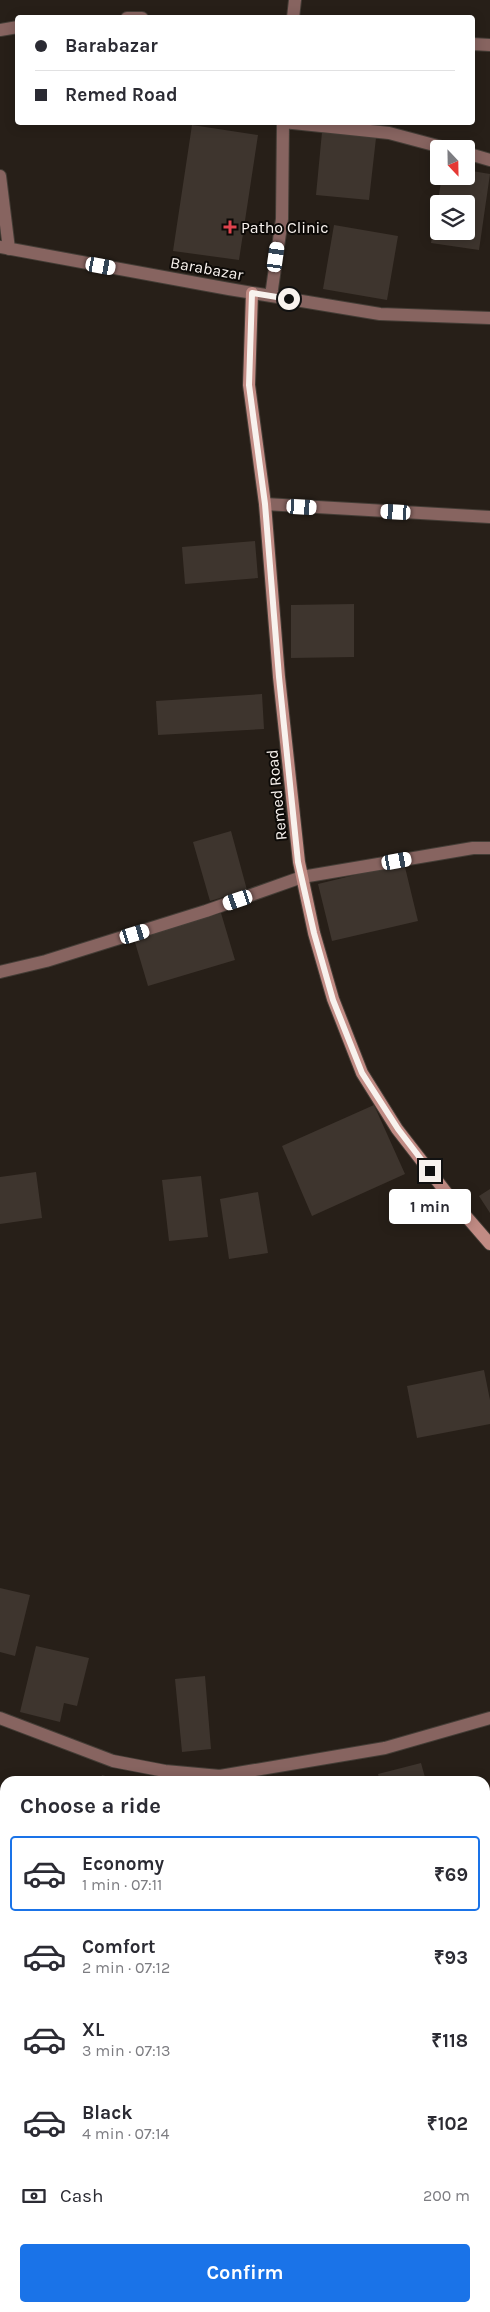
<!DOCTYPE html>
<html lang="en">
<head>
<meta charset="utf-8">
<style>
	:root { --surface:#fff; --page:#f7f7f7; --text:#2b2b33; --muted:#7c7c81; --line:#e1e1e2; --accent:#1a73e8 }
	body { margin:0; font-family:Karla,sans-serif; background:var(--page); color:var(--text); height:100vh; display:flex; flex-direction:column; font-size:19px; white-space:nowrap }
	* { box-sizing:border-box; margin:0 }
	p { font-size:16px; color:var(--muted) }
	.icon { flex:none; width:28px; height:28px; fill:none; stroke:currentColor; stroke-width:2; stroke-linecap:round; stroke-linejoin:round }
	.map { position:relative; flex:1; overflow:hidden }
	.sheet { position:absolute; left:0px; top:1776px; width:490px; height:536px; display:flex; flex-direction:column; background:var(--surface); border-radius:15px 15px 0 0; box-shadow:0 2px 12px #0003 }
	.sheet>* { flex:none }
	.guide { position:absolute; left:15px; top:15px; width:460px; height:110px; border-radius:5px; box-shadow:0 2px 12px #0003; display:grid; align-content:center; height:110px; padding:0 20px; background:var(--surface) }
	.needle { width:32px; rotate:158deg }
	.fabs { position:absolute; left:430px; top:140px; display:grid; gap:10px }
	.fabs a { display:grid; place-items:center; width:45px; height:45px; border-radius:5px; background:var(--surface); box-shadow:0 2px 12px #0003; font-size:25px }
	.end { position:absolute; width:22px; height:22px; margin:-11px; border:6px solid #f8f2ee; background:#111; box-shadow:0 0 0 2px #111 }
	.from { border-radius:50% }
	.bubble { position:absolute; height:35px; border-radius:5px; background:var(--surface); box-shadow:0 2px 12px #0003; font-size:16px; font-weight:700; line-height:35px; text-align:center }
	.car { position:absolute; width:15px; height:30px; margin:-15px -8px; border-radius:6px; box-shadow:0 0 4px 1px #0007; background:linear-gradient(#fff 24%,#345 0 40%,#fff 0 76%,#345 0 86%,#fff 0) }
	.guide b { display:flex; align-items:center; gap:18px; height:48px; font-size:19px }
	.guide b+b { border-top:1px solid var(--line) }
	.guide i { width:12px; height:12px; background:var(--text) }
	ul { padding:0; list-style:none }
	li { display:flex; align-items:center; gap:15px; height:75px; margin:0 10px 8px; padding:0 10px; border:2px solid transparent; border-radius:5px }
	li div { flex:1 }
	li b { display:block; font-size:19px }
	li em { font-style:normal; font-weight:700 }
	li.on { border-color:var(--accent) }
	li>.icon { width:45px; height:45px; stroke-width:1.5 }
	h2 { padding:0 20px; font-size:22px; line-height:60px }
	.pay { display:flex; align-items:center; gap:12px; height:55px; padding:0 20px; font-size:19px }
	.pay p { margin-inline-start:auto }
	.action { display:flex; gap:10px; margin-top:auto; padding:10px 20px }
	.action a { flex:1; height:58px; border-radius:5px; background:var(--accent); color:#fff; font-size:20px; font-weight:700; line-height:58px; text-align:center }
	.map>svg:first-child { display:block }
	.building { fill:#3e352e; fill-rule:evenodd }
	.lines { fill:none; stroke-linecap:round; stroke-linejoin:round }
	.street-casing { stroke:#443d36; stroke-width:14 }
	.secondary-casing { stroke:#443d36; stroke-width:14 }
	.street { stroke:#876460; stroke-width:12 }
	.secondary { stroke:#c18b84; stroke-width:12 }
	.route { stroke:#f8f2ee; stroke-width:6 }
	.health-dot { fill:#e0444e; stroke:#0d0a07; stroke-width:2 }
	.labels { text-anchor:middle; stroke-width:4; stroke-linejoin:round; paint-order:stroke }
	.poi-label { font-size:16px; fill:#f8f2ee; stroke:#0d0a07; text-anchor:start }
	.street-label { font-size:16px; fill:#f8f2ee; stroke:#0d0a07 }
</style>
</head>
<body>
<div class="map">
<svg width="490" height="2312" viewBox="0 0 490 2312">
	<rect width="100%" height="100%" fill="#271f18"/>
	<path class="building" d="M192,125l66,10 -19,125 -66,-9z
		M322,132l54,6 -7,62 -53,-5z
		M466,170l24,4 -11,76 -48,-7 11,-67h24zM439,204h27v27h-27z
		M334,225l64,11 -11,64 -64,-11z
		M255,541l3,37 -73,6 -3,-37z
		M354,604v53l-63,1v-53z
		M262,694l2,35 -106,6 -2,-34z
		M231,831l16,59 -37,11 -17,-59z
		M404,863l14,58 -86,20 -14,-57z
		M221,913l14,47 -87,26 -14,-47z
		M374,1105l31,69 -93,42 -30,-70z
		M36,1172l6,46 -42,6v-47z
		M201,1176l7,61 -39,4 -7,-61z
		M490,1189v24l-11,-17z
		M258,1192l10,61 -39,6 -9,-60z
		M484,1370l6,30v24l-73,14 -10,-52z
		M0,1588l30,7 -15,61 -15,-4z
		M36,1646l53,12 -12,48 -13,-3 -4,19 -40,-10z
		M205,1676l6,73 -29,3 -7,-73z
		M421,1763l5,18h-46l-2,-7z
		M102,1775l20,6h-22z
		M0,1814l5,3v12l-5,11z"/>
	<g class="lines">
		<defs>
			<path id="street" d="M127,18h15
				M293,18l2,-18
				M0,30l18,-3
				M472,44l18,1
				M283,122l106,11 60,16
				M466,153l24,7
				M0,176l9,73
				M0,247l229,42 151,25 110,4
				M271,296l11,-77 1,-97
				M265,504l225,13
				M0,972l46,-11 160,-50 96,-34 171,-29h17
				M0,1718l113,43 52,10 55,5 165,-28 105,-30"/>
			<path id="secondary" d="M252,293l-3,92 16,119 14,173 20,185 15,71 19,66 29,74 35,56 55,71 38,44"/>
		</defs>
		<use href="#street" class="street-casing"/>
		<use href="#secondary" class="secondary-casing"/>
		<use href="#street" class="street"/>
		<use href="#secondary" class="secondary"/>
	</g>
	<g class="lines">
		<path class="route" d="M289,299l-37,-6 -3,92 16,119 14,173 19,185 16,71 19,67 29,73 36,56 32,42"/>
	</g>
	<path class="health-dot" d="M227.5 219.5h5v5h5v5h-5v5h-5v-5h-5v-5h5z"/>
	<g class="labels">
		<g class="poi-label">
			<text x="241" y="233">Patho Clinic</text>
		</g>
		<g class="street-label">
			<text transform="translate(207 268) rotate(10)" y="6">Barabazar</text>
			<text transform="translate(276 795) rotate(-96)" y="6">Remed Road</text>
		</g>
	</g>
</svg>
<div class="fabs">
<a><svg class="needle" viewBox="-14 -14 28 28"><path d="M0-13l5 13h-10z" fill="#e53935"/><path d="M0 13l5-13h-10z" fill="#7c7c81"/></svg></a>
<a><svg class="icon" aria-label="layers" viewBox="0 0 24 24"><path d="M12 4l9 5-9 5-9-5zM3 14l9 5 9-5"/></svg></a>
</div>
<i class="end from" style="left:289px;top:299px"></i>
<i class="end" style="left:430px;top:1171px"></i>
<div class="bubble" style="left:389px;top:1189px;width:82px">1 min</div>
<i class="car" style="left:276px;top:257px;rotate:8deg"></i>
<i class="car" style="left:101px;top:266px;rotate:100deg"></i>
<i class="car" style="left:302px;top:507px;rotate:93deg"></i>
<i class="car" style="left:396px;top:512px;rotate:273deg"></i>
<i class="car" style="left:397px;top:861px;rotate:80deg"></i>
<i class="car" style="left:238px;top:900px;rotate:251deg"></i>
<i class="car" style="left:135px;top:934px;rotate:73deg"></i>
<div class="guide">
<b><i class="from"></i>Barabazar</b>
<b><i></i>Remed Road</b>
</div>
<section class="sheet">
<h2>Choose a ride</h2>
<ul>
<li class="on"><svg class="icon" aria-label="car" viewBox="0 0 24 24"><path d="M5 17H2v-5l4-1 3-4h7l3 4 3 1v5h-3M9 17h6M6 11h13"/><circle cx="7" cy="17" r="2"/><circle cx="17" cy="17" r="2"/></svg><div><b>Economy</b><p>1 min · 07:11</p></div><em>₹69</em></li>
<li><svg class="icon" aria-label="car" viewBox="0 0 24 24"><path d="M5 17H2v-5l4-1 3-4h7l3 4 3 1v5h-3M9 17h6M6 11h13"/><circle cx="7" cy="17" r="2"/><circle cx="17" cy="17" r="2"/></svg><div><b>Comfort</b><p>2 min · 07:12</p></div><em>₹93</em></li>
<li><svg class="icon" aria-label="car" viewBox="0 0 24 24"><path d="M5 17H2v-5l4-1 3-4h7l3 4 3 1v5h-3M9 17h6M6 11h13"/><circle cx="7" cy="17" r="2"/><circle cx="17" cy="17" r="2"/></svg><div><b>XL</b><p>3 min · 07:13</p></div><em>₹118</em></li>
<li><svg class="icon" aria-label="car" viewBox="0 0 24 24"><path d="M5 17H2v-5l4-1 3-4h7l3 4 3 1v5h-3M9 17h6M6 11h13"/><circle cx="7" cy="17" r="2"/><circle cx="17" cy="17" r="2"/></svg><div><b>Black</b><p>4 min · 07:14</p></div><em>₹102</em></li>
</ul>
<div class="pay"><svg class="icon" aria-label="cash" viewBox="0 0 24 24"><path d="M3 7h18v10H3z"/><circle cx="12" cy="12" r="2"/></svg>Cash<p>200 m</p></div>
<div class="action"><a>Confirm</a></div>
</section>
</div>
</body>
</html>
